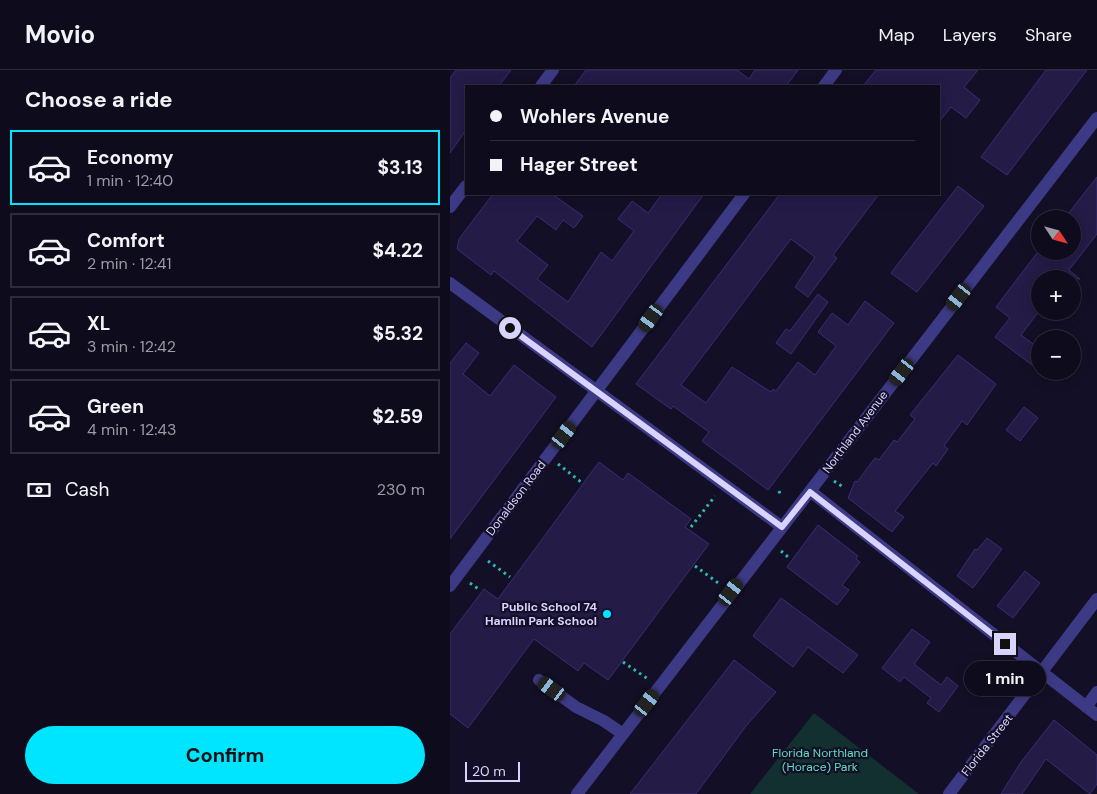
<!DOCTYPE html>
<html lang="en">
<head>
<meta charset="utf-8">
<style>
	:root { --surface:#0e0b1c; --page:#171425; --text:#f1f3f6; --muted:#9b9ba3; --line:#2e2b3b; --accent:#00e5ff }
	body { margin:0; font-family:"DM Sans",sans-serif; background:var(--page); color:var(--text); height:100vh; display:flex; flex-direction:column; font-size:19px; white-space:nowrap }
	* { box-sizing:border-box; margin:0 }
	p { font-size:16px; color:var(--muted) }
	.icon { flex:none; width:28px; height:28px; fill:none; stroke:currentColor; stroke-width:2; stroke-linecap:round; stroke-linejoin:round }
	.map { position:relative; flex:1; overflow:hidden }
	.details { display:flex; flex-direction:column; background:var(--surface); width:450px }
	.details>* { flex:none }
	.hud { position:absolute; left:15px; top:15px; width:475px; height:110px; border-radius:0px; box-shadow:0 2px 12px #0003,0 0 0 1px var(--line); display:grid; align-content:center; height:110px; padding:0 25px; background:var(--surface) }
	.needle { width:32px; rotate:126deg }
	.tools { position:absolute; left:581px; top:140px; display:grid; gap:10px }
	.tools a { display:grid; place-items:center; width:50px; height:50px; border-radius:50%; background:var(--surface); box-shadow:0 2px 12px #0003,0 0 0 1px var(--line); font-size:25px }
	.scale { position:absolute; left:15px; bottom:12px; width:55px; box-sizing:border-box; padding-left:5px; border:2px solid #d9d4ff; border-top:0; font-size:14px; line-height:18px; white-space:nowrap; color:#d9d4ff; -webkit-text-stroke:4px #130f26; paint-order:stroke }
	.end { position:absolute; width:22px; height:22px; margin:-11px; border:6px solid #d9d4ff; background:#111; box-shadow:0 0 0 2px #111 }
	.from { border-radius:50% }
	.bubble { position:absolute; height:35px; border-radius:18px; background:var(--surface); box-shadow:0 2px 12px #0003,0 0 0 1px var(--line); font-size:16px; font-weight:700; line-height:35px; text-align:center }
	.car { position:absolute; width:15px; height:30px; margin:-15px -8px; border-radius:6px; box-shadow:0 0 4px 1px #0007; background:linear-gradient(#222 24%,#8ab4d8 0 40%,#222 0 76%,#8ab4d8 0 86%,#222 0) }
	.hud b { display:flex; align-items:center; gap:18px; height:48px; font-size:19px }
	.hud b+b { border-top:1px solid var(--line) }
	.hud i { width:12px; height:12px; background:var(--text) }
	ul { padding:0; list-style:none }
	li { display:flex; align-items:center; gap:15px; height:75px; margin:0 10px 8px; padding:0 15px; border:2px solid var(--line); border-radius:0px }
	li div { flex:1 }
	li b { display:block; font-size:19px }
	li em { font-style:normal; font-weight:700 }
	li.active { border-color:var(--accent) }
	li>.icon { width:45px; height:45px; stroke-width:1.5 }
	h2 { padding:0 25px; font-size:22px; line-height:60px }
	.pay { display:flex; align-items:center; gap:12px; height:55px; padding:0 25px; font-size:19px }
	.pay p { margin-inline-start:auto }
	.action { display:flex; gap:10px; margin-top:auto; padding:10px 25px }
	.action a { flex:1; height:58px; border-radius:30px; background:var(--accent); color:#111; font-size:20px; font-weight:700; line-height:58px; text-align:center }
	header { display:flex; align-items:center; gap:30px; box-sizing:border-box; height:70px; padding:0 25px; background:var(--surface); border-bottom:1px solid var(--line) }
	header strong { font-size:24px }
	nav { display:flex; gap:28px; margin-inline-start:auto; font-size:18px }
	main { display:flex; flex:1; min-height:0 }
	.map>svg:first-child { display:block }
	.green { fill:#12302f }
	.building { fill:#241b47; stroke:#3b2d73 }
	.lines { fill:none; stroke-linecap:round; stroke-linejoin:round }
	.path { stroke:#2fb8b0; stroke-width:3; stroke-dasharray:2.5 4; stroke-linecap:butt }
	.minor { stroke:#3d3a85; stroke-width:12 }
	.route { stroke:#d9d4ff; stroke-width:6 }
	.poi-dot { fill:#00e5ff; stroke:#130f26; stroke-width:2 }
	.labels { text-anchor:middle; stroke-width:4.5; stroke-linejoin:round; paint-order:stroke }
	.street-label { font-size:12px; fill:#d9d4ff; stroke:#130f26 }
	.poi-label { font-size:12px; font-weight:bold; fill:#d9d4ff; stroke:#130f26; text-anchor:end }
	.park-label { font-size:12px; fill:#5fe0c0; stroke:#130f26 }
</style>
</head>
<body>
<header>
<strong>Movio</strong>
<nav><a>Map</a><a>Layers</a><a>Share</a></nav>
</header>
<main>
<section class="details">
<h2>Choose a ride</h2>
<ul>
<li class="active"><svg class="icon" aria-label="car" viewBox="0 0 24 24"><path d="M5 17H2v-5l4-1 3-4h7l3 4 3 1v5h-3M9 17h6M6 11h13"/><circle cx="7" cy="17" r="2"/><circle cx="17" cy="17" r="2"/></svg><div><b>Economy</b><p>1 min · 12:40</p></div><em>$3.13</em></li>
<li><svg class="icon" aria-label="car" viewBox="0 0 24 24"><path d="M5 17H2v-5l4-1 3-4h7l3 4 3 1v5h-3M9 17h6M6 11h13"/><circle cx="7" cy="17" r="2"/><circle cx="17" cy="17" r="2"/></svg><div><b>Comfort</b><p>2 min · 12:41</p></div><em>$4.22</em></li>
<li><svg class="icon" aria-label="car" viewBox="0 0 24 24"><path d="M5 17H2v-5l4-1 3-4h7l3 4 3 1v5h-3M9 17h6M6 11h13"/><circle cx="7" cy="17" r="2"/><circle cx="17" cy="17" r="2"/></svg><div><b>XL</b><p>3 min · 12:42</p></div><em>$5.32</em></li>
<li><svg class="icon" aria-label="car" viewBox="0 0 24 24"><path d="M5 17H2v-5l4-1 3-4h7l3 4 3 1v5h-3M9 17h6M6 11h13"/><circle cx="7" cy="17" r="2"/><circle cx="17" cy="17" r="2"/></svg><div><b>Green</b><p>4 min · 12:43</p></div><em>$2.59</em></li>
</ul>
<div class="pay"><svg class="icon" aria-label="cash" viewBox="0 0 24 24"><path d="M3 7h18v10H3z"/><circle cx="12" cy="12" r="2"/></svg>Cash<p>230 m</p></div>
<div class="action"><a>Confirm</a></div>
</section>
<div class="map">
<svg width="647" height="724" viewBox="0 0 647 724">
	<rect width="100%" height="100%" fill="#130f26"/>
	<path class="green" d="M364,643l105,81h-169z"/>
	<path class="building" d="M6,0h55l-12,16h-33v44l-16,23v-75z
		M136,0h151l12,9 6,-9h43l-12,16h-212z
		M426,0h102l-14,17 16,13 -14,18 -15,-11 -12,15v-36h-76z
		M596,0h41l-80,105 -26,-18z
		M647,107v57l-28,36 11,9h-40v31l-19,25 19,14v22l-45,-34 15,-19 -14,-11 44,-58v2h32v-32h-8z
		M508,116l26,20 -67,86 -26,-19z
		M43,124h59l31,22 -9,12 -11,-8 -7,10 -19,-14 -20,25 31,24 -11,14 31,23 33,-50 11,9 22,-30 -16,-12 14,-18 16,12 14,-19h42l-112,153 -98,-76 -3,4 -34,-26 2,-10z
		M330,124h99l-46,61 4,3 -29,39 -13,-10 20,-30 -24,-18 -110,146 25,18 26,-36 39,25 2,-3 3,2 22,-29 17,13 21,-29 -18,-14 14,-19 16,12 17,-24 29,22 -126,167 -66,-49 7,-9 -36,-26 -2,3 -35,-25z
		M368,224l10,8 -37,52 -15,-11 10,-14 4,2z
		M16,273l13,10 -16,21 27,22 24,-31 42,32 -106,142v-176z
		M508,285l38,29 -29,41 -5,-4 -18,25 4,3 -12,17 -3,-3 -38,48 9,6 -12,15 -44,-34 7,-17 2,1 18,-24 4,2 15,-20 3,2 18,-23 -5,-4z
		M574,337l14,11 -18,23 -14,-11z
		M149,392l24,18 5,-7 63,46 -6,8 24,17 -101,136 -24,-17 -6,8 -44,-32 -66,89 -18,-14v-80l34,-45 14,10z
		M368,455l40,31 -2,3 4,3 -18,23 7,5 -12,15 -50,-38z
		M537,468l15,11 -29,39 -16,-12 18,-27 2,1z
		M575,501l15,12 -27,35 -16,-12z
		M331,528l77,57 -15,18 -35,-26 -15,20 -40,-31z
		M462,559l18,13 -16,22 27,21 6,-8 11,9 -19,26 -12,-9 4,-5 -27,-21 -4,5 -18,-14z
		M284,590l42,32 -30,34 -50,68h-66z
		M604,650l43,35v29l-7,10 -44,-35 -24,35h-21l20,-32z"/>
	<g class="lines">
		<path class="path" d="M108,394l23,18
			M384,411l9,6
			M329,421l1,3
			M241,457l24,-31
			M331,481l7,6
			M38,491l22,16
			M245,496l26,19
			M20,513l10,7
			M173,592l25,17"/>
		<path class="minor" d="M91,16l12,-16
			M374,16l12,-16
			M0,137l16,-21
			M0,213l332,244
			M360,421l287,224
			M0,516l294,-392
			M89,610l37,27 28,14 19,13
			M636,637l11,-15
			M127,724l520,-676
			M499,724l148,-195"/>
	</g>
	<g class="lines">
		<path class="route" d="M60,258l272,199 28,-35 195,152"/>
	</g>
	<circle class="poi-dot" cx="157" cy="544" r="5"/>
	<g class="labels">
		<g class="street-label">
			<text transform="translate(405 362) rotate(-53)" y="4">Northland Avenue</text>
			<text transform="translate(66 428) rotate(-53)" y="4">Donaldson Road</text>
			<text transform="translate(537 675) rotate(-52)" y="4">Florida Street</text>
		</g>
		<g class="poi-label">
			<text x="147" y="541">Public School 74<tspan x="147" dy="14">Hamlin Park School</tspan></text>
		</g>
		<g class="park-label">
			<text x="370" y="687">Florida Northland<tspan x="370" dy="14">(Horace) Park</tspan></text>
		</g>
	</g>
</svg>
<div class="tools">
<a><svg class="needle" viewBox="-14 -14 28 28"><path d="M0-13l5 13h-10z" fill="#e53935"/><path d="M0 13l5-13h-10z" fill="#9b9ba3"/></svg></a>
<a>+</a>
<a>−</a>
</div>
<div class="scale">20 m</div>
<i class="end from" style="left:60px;top:258px"></i>
<i class="end" style="left:555px;top:574px"></i>
<div class="bubble" style="left:514px;top:591px;width:82px">1 min</div>
<i class="car" style="left:509px;top:227px;rotate:218deg"></i>
<i class="car" style="left:201px;top:248px;rotate:216deg"></i>
<i class="car" style="left:452px;top:302px;rotate:218deg"></i>
<i class="car" style="left:114px;top:365px;rotate:37deg"></i>
<i class="car" style="left:281px;top:522px;rotate:37deg"></i>
<i class="car" style="left:102px;top:619px;rotate:306deg"></i>
<i class="car" style="left:197px;top:633px;rotate:38deg"></i>
<div class="hud">
<b><i class="from"></i>Wohlers Avenue</b>
<b><i></i>Hager Street</b>
</div>
</div>
</main>
</body>
</html>
